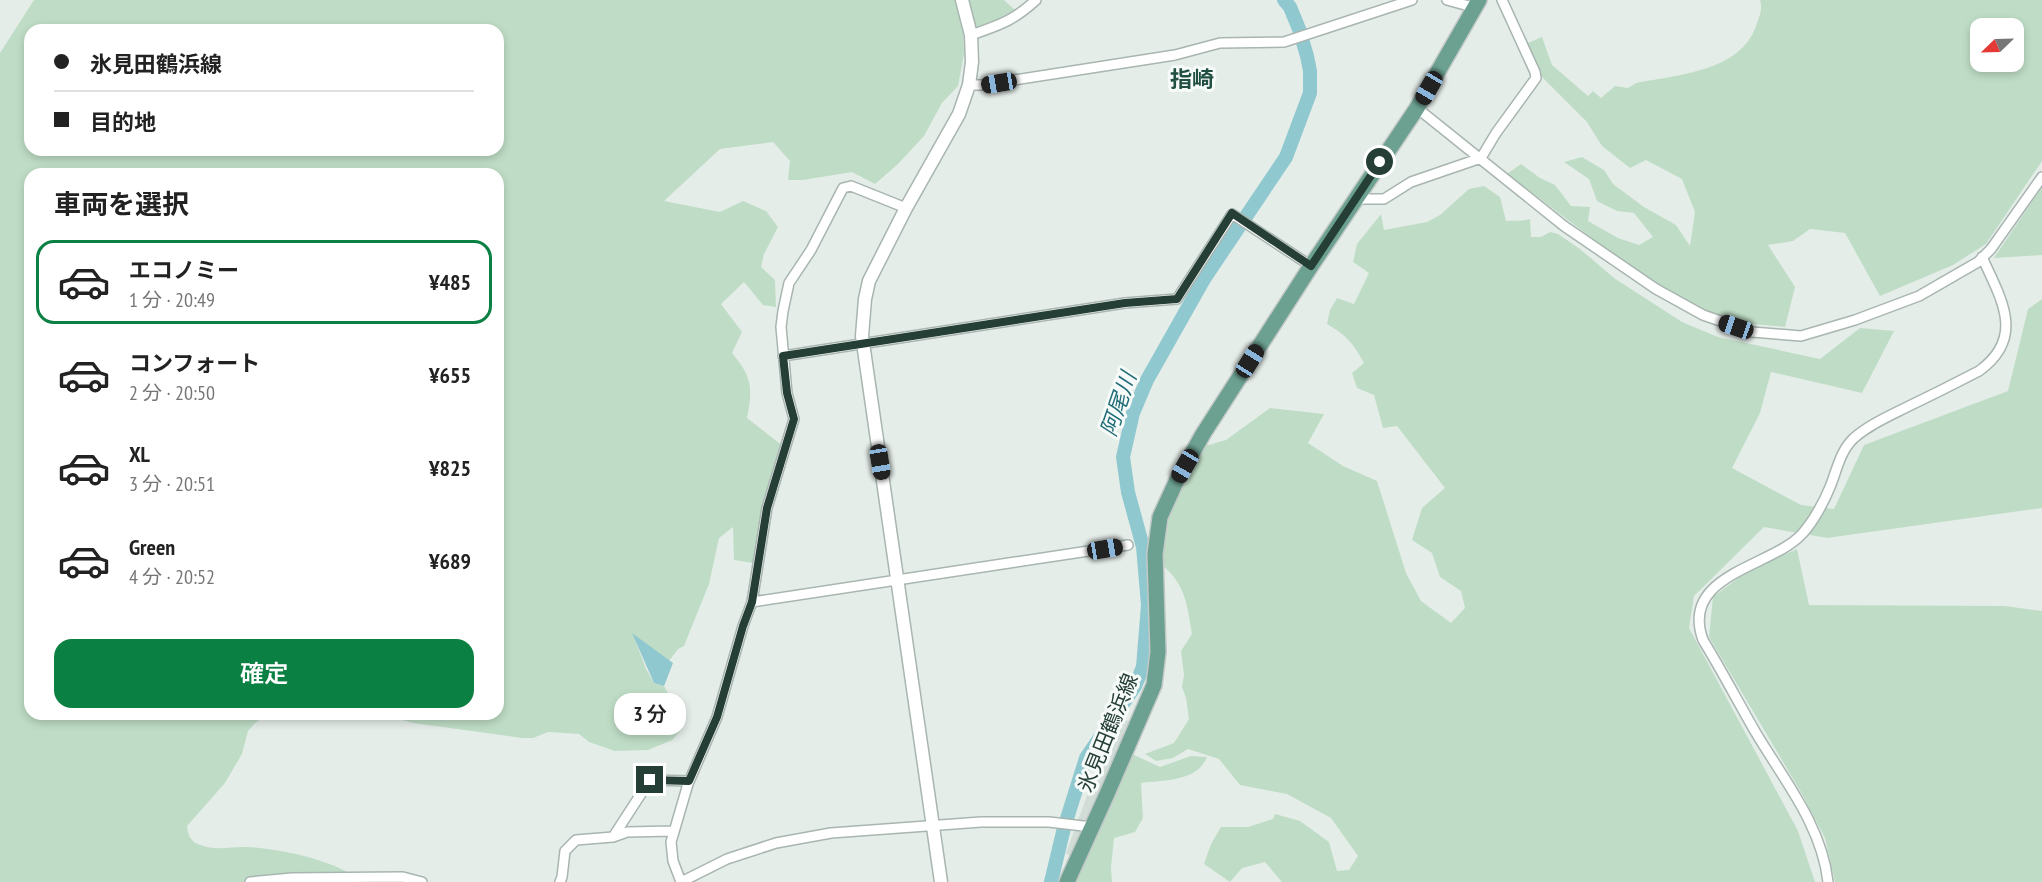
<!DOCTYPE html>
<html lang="ja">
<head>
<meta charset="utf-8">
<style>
	:root { --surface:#fff; --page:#f6f6f6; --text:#222; --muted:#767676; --line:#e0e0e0; --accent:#0b8043 }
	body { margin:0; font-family:"PT Sans Narrow","Noto Sans JP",sans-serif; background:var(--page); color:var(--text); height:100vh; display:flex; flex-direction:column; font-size:22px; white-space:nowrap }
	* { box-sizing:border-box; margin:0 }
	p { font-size:20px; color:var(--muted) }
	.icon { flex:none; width:33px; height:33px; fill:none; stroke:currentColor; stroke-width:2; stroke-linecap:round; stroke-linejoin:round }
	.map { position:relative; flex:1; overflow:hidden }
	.details { position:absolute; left:24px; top:168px; width:480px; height:552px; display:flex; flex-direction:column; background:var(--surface); border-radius:18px; box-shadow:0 3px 9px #0003 }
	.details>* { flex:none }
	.hud { position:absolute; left:24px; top:24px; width:480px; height:132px; border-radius:18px; box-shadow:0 3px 9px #0003; display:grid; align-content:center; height:132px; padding:0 30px; background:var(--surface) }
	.needle { width:39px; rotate:247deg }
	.tools { position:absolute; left:1970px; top:18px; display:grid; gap:12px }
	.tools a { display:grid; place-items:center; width:54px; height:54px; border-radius:12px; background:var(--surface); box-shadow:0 3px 9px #0003; font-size:30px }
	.end { position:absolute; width:27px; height:27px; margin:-14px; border:8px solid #253f37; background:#fff; box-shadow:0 0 0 3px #fff }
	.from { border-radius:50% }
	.bubble { position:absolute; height:42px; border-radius:18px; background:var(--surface); box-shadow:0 3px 9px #0003; font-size:20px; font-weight:600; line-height:42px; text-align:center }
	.car { position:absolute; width:18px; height:36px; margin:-18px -9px; border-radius:8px; box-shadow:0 0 4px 2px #0007; background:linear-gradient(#222 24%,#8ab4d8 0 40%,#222 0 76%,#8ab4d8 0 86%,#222 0) }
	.hud b { display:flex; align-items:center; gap:21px; height:57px; font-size:22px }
	.hud b+b { border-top:2px solid var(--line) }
	.hud i { width:15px; height:15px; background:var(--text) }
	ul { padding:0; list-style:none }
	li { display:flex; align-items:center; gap:18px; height:84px; margin:0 12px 9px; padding:0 18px; border:3px solid transparent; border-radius:18px }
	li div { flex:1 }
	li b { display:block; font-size:22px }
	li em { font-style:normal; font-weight:600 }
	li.on { border-color:var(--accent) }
	li>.icon { width:54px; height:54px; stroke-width:1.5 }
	h2 { padding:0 30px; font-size:27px; line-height:72px }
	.button { display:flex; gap:12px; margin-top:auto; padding:12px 30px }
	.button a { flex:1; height:69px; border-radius:18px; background:var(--accent); color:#fff; font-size:24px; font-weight:600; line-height:69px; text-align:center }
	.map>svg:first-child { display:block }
	.built { fill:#d3ddd8 }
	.green { fill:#bfddc6; fill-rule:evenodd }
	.water { fill:#90c8cf }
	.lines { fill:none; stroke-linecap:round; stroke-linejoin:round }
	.river { stroke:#90c8cf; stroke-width:14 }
	.minor-casing { stroke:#a8b5b0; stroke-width:12 }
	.tertiary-casing { stroke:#a8b5b0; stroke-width:15 }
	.primary-casing { stroke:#c2c9c7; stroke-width:18 }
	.minor { stroke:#fff; stroke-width:9 }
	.tertiary { stroke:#fff; stroke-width:12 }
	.primary { stroke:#6ca191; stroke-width:15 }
	.route { stroke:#253f37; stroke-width:8 }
	.labels { text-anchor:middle; stroke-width:6; stroke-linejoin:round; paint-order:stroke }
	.street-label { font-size:21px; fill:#253f37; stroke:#f6faf8 }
	.neighbourhood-label { font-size:22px; font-weight:bold; fill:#215043; stroke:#f6faf8 }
	.water-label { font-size:22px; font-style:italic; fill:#216d78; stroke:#f6faf8 }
</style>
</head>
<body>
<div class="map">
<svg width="2042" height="882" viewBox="0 0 2042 882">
	<rect width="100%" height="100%" fill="#e5ede9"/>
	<path class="built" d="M1125,720l8,2 -60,136 -7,-5 33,-90z"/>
	<path class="green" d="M34,0h923l6,18 1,36 -6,32 -16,17 -18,33 -26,28 -23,20 -23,-12 -49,8h-15l2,-19 -17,-19 -53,7 -56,52 56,11 23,-11 23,10 12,16 -14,27 -3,13 14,13 1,27 -13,-2 -19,-23 -23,22 21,28 -10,21c20,24 21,35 15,65l36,28 -20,54 -10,63 -19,-3 -1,-33 -14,11 -10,46 -25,62 -6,3 -9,12 -36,-27 13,35 8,14 10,3 9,17 9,26 -10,11 -24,10 -33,1 -26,-9 -10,-8 -31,-2 -15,6h-11l-109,-15 -32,-9h117v-540h-468v540h238l-13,9 -7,8 -6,23 -17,29 -38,43c1,8 3,15 11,18 15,7 30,3 45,3 31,0 96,13 118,35h-361v-829zM30,30h468v120h-468z
		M966,0h38l13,12 -37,16h-6z
		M1760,0h282v161l-56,83 -33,21 -73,31 -35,-63 -35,-4 -17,12 -25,4 27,42 -10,40 -44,-4 -38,-12 -65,-38 -131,-99 14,-10 19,14 15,7 16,21 19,1 -2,14 30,17 21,7 14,-8 -19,-24 -17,-2 -20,-10 -8,-22 -25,-17 18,-5 22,13 9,14 31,23 32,18 14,21 5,-34 -13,-33 -36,-19 -16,8 -28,-22 -15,-24 -47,-47 -12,-32 14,-6 10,28 36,31 5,-5 8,7 14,-12 13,2 8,-5c40,-8 104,-11 120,-57 3,-9 7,-16 4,-26zM1980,28h33v34h-33z
		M1484,186l16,11 6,24c9,-1 15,1 24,-2l1,18h10l9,-5 8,2 22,15 34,29 68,44 36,15 102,22 40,-31 34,3 -32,62 -91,-21 -11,41 -28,55 69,37 33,4 30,-64 144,-54 20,-82 14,-10v209l-215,30 -63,-11 -70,69 -5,32 109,203 17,51h-533l-17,-20 -23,6 -12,14 -26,-18 7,-20 10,-17h27l25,-8 2,-5 25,7 29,21 8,29 12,-1 9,-14 -27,-38 -44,-24 -47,-9 -21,-26 -31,-10 -15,9 -17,3 -11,-7 29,-11 15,-24 -3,-21 -4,-11 2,-12 -3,-24 11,-17c-5,-29 -6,-49 -30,-69l9,-60 27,-57 28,-8 44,-32 54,6 -16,29 35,23 34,15 29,92 15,28 30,22 14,-15 -4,-17 -21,-14 -8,-24 -20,-13 10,-32 23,-20 -48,-62 -14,2 -9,-33 -17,-7 -5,-15 12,-10c-11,-20 -17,-27 -37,-39l3,-14 7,-12 17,6 15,-31 -16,-11 4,-18 24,-30 3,16 43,-8 13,-7 29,-26z
		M2042,187v68l-48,3z
		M1797,549l12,56 196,1 37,5v271h-207l-10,-44 -23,-44 -93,-157 4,-40 36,-27z
		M1130,753l30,14 31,-11 16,1c-10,25 -43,23 -66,26l2,35 -8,14 -21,6 -3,29 1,15h-39z"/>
	<path class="water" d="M632,633l41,30 -9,23 -10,-3z"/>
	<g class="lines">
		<path class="river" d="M1051,882l13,-54 22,-70 49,-72 8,-19 5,-62 -5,-58 -15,-55 -5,-35 10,-44 14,-33 57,-101 82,-122 24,-64v-22l-3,-15 -8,-27 -9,-22 -6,-7"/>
		<defs>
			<path id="minor" d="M1447,0l29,8
				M971,35c29,-10 42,-14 65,-35
				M969,85h13l193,-30 45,-12 64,-1 128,-42
				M1417,108l147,118 92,63 47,26 49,17 49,4 54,-16 64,-24 59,-34 13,-13 51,-72
				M1355,199h29l27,-17 70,-24 15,-25 40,-55 -1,-6 -33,-72
				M783,356l342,-53 52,-4 55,-85 79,52
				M752,602l376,-57
				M613,837l37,-57 39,1
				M250,882l42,-4 111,-1 19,5
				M560,882l2,-5 3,-26 11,-11 37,-3 14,-5 46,-1
				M681,882l-8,-21 -2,-19 17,-58 29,-67 26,-91 9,-24 15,-94 27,-89 -7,-26 -6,-66 2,-16 6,-28 22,-33 32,-62 8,-2 55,22
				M681,882l46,-23 49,-16 55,-10 150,-11h68l43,5
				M1828,882c-6,-56 -44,-102 -72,-149 -18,-31 -34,-62 -53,-93 -24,-66 69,-73 99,-106 11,-12 22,-32 28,-47 7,-17 10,-36 24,-49 15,-13 33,-21 51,-30 25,-12 49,-24 74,-37 47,-34 22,-72 3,-114"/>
			<path id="tertiary" d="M941,882l-79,-546 3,-37 4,-18 37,-73 53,-94 10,-29 3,-23 -1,-27 -9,-35"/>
			<path id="primary" d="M1067,882l40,-88 47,-109 4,-33 -3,-98 5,-37 16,-35 27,-48 108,-168 106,-158 62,-108"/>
		</defs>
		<use href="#minor" class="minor-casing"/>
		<use href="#tertiary" class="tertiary-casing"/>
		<use href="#primary" class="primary-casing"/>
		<use href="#minor" class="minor"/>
		<use href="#tertiary" class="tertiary"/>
		<use href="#primary" class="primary"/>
	</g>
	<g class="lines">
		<path class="route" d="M650,780l39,1 28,-64 26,-91 9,-24 15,-94 27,-89 -7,-26 -4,-37 342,-53 52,-4 55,-86 79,53 69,-104"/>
	</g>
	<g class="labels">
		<g class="street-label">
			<text transform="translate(1108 733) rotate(-68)" y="7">氷見田鶴浜線</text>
		</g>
		<g class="neighbourhood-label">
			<text x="1192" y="87">指崎</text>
		</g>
		<g class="water-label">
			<text transform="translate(1118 404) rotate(-71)" y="8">阿尾川</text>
		</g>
	</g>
</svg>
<div class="tools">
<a><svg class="needle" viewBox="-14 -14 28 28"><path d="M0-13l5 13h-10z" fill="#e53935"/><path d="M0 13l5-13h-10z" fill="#767676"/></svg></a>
</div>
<i class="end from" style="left:1380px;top:162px"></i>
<i class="end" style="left:650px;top:780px"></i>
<div class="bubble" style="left:614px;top:693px;width:72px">3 分</div>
<i class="car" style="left:999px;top:83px;rotate:261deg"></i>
<i class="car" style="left:1429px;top:88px;rotate:210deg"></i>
<i class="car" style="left:1736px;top:327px;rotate:289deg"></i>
<i class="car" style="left:1250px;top:361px;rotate:32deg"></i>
<i class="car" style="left:880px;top:462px;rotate:171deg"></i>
<i class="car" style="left:1185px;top:466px;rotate:210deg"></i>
<i class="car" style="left:1105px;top:549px;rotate:81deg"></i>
<div class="hud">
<b><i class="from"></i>氷見田鶴浜線</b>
<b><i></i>目的地</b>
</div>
<section class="details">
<h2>車両を選択</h2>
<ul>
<li class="on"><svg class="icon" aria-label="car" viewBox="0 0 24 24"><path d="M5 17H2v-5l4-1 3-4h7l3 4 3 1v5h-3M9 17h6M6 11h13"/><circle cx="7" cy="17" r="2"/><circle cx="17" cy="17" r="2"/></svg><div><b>エコノミー</b><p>1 分 · 20:49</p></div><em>¥485</em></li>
<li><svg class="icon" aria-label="car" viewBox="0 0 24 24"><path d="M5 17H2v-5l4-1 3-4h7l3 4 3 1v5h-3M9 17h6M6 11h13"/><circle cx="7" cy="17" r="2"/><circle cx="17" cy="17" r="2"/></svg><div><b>コンフォート</b><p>2 分 · 20:50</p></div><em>¥655</em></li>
<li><svg class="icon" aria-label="car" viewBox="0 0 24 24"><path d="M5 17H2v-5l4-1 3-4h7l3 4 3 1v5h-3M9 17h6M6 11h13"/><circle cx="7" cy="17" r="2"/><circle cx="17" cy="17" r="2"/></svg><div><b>XL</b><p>3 分 · 20:51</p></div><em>¥825</em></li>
<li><svg class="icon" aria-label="car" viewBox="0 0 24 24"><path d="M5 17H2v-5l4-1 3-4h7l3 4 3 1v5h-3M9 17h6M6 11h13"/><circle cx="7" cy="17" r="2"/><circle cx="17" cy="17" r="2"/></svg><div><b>Green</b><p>4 分 · 20:52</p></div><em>¥689</em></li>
</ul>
<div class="button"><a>確定</a></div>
</section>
</div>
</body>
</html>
